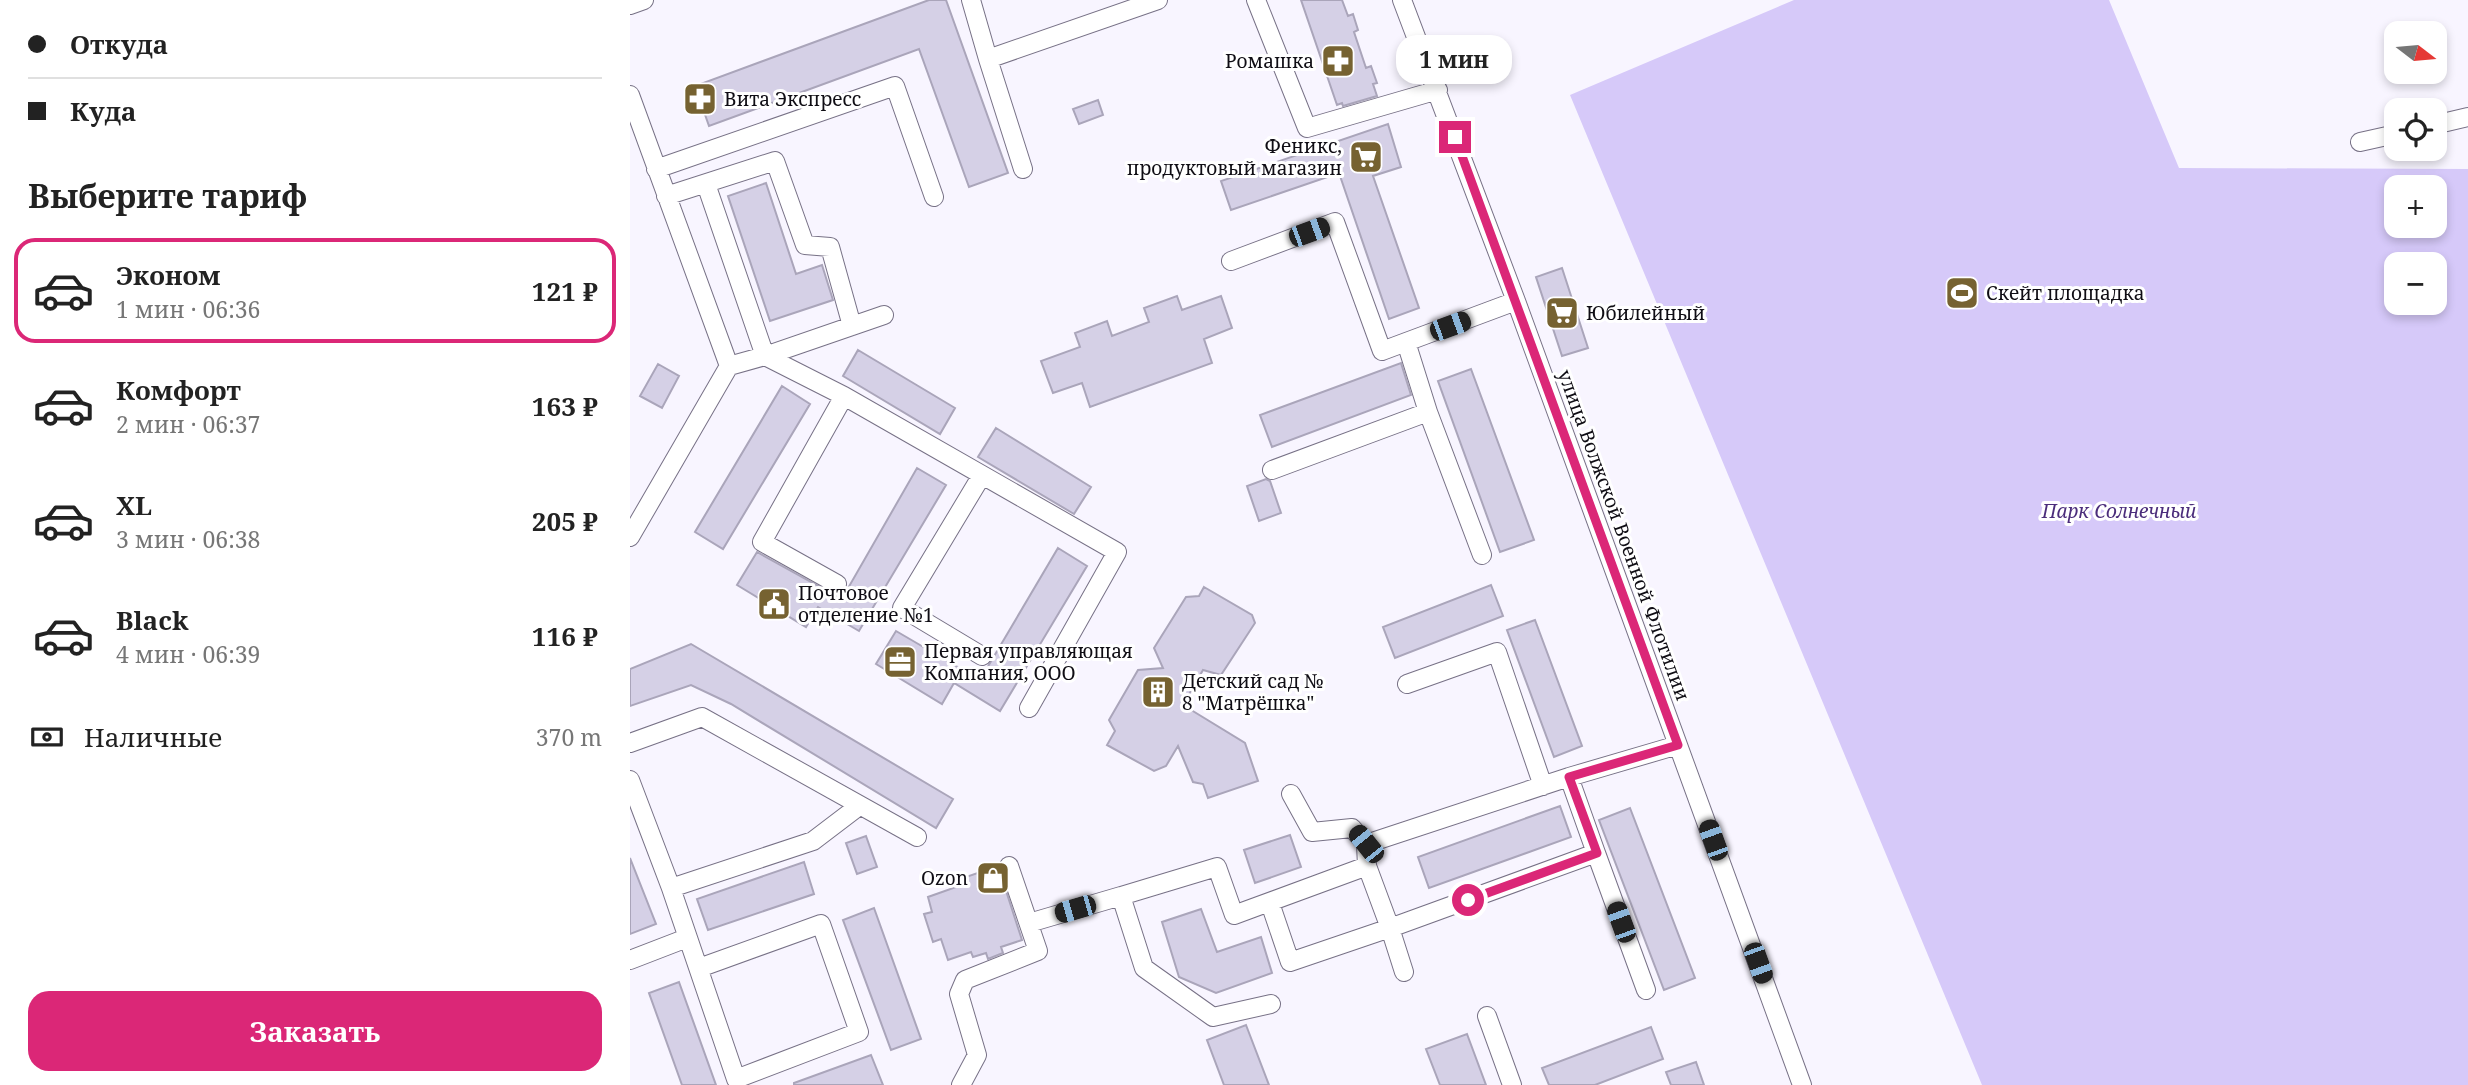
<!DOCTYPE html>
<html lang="ru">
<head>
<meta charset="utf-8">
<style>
	:root { --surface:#fff; --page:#f2f2f2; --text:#222; --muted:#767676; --line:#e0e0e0; --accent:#db2777 }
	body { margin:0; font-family:"Noto Serif",serif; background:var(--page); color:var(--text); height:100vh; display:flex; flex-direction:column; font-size:26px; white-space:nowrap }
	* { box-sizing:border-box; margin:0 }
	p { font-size:23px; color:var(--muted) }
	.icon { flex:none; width:38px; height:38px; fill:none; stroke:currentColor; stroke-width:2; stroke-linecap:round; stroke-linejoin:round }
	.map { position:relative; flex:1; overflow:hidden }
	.panel { display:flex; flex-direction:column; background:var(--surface); width:630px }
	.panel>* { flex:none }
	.banner { display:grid; align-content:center; height:154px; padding:0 28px; background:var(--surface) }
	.needle { width:46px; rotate:106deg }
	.fabs { position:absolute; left:1754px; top:21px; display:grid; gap:14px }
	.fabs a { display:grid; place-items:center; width:63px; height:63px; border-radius:14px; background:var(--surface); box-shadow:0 4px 10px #0003; font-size:35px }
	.end { position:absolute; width:32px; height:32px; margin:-16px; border:9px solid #db2777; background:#fff; box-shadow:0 0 0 4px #fff }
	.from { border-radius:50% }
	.bubble { position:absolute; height:49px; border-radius:21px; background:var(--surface); box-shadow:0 4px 10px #0003; font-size:23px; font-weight:700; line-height:49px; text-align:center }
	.car { position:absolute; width:21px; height:42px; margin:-21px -10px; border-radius:9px; box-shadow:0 0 5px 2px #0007; background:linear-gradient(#222 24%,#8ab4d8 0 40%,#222 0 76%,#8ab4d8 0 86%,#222 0) }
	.banner b { display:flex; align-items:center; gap:24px; height:66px; font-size:26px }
	.banner b+b { border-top:2px solid var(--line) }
	.banner i { width:18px; height:18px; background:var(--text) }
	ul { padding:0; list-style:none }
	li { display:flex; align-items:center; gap:21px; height:105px; margin:0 14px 10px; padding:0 14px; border:4px solid transparent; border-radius:21px }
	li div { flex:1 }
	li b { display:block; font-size:26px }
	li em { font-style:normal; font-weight:700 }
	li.current { border-color:var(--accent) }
	li>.icon { width:63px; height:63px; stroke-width:1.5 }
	h2 { padding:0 28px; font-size:32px; line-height:84px }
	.pay { display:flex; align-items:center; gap:18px; height:77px; padding:0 28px; font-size:26px }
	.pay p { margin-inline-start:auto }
	.primary-button { display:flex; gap:14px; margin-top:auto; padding:14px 28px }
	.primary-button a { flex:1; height:80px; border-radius:21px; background:var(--accent); color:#fff; font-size:28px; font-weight:700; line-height:80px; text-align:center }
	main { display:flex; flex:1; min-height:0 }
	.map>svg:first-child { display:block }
	.green { fill:#d6c9f9; fill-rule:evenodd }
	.building { fill:#d5d0e6; stroke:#aaa5ba; stroke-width:2 }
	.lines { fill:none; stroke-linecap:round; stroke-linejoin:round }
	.minor-casing { stroke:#777186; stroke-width:20 }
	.minor { stroke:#fff; stroke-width:18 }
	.route { stroke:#db2777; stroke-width:9 }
	.labels { text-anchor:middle; stroke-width:6; stroke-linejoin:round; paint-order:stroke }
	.poi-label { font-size:19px; fill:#0f0d14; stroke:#fff; text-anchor:start }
	.park-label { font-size:19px; font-style:italic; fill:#4b2d7b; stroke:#fff }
	.street-label { font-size:19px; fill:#0f0d14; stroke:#fff }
</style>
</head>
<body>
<main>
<section class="panel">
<div class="banner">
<b><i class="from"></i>Откуда</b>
<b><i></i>Куда</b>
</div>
<h2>Выберите тариф</h2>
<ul>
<li class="current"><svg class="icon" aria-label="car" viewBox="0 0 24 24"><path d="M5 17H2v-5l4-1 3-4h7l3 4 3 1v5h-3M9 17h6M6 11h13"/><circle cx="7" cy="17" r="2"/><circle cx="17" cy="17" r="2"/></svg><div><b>Эконом</b><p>1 мин · 06:36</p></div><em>121 ₽</em></li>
<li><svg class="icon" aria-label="car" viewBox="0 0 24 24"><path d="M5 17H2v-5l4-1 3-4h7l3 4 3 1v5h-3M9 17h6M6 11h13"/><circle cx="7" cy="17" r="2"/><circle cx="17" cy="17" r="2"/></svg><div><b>Комфорт</b><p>2 мин · 06:37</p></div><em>163 ₽</em></li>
<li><svg class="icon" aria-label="car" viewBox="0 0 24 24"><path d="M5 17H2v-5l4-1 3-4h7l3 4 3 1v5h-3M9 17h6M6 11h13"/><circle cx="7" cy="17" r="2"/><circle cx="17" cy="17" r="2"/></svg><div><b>XL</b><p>3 мин · 06:38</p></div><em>205 ₽</em></li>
<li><svg class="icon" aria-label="car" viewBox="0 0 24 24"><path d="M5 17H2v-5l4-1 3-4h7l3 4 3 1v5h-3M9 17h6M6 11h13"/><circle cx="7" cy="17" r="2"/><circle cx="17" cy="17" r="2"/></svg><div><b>Black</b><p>4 мин · 06:39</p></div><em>116 ₽</em></li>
</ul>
<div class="pay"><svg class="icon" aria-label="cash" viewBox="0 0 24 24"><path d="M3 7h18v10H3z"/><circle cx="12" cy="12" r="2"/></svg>Наличные<p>370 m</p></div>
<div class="primary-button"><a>Заказать</a></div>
</section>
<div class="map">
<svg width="1838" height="1085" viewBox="0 0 1838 1085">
	<rect width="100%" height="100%" fill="#f8f5ff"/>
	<path class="green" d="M1164,0h315l70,168 289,1v916h-486l-412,-990zM1766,187h38v39h-38zM1766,264h38v39h-38z"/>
	<path class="building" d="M299,0h17l62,173 -39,14 -50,-138 -210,77 -14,-40z
		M671,0h41l6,16 5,-2 5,16 -4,2 12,36 5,-2 6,17 -4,1 4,12 -34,10 -1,-3 -5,2z
		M468,100l5,15 -24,9 -6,-15z
		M758,124l13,43 -28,9 46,132 -30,11 -50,-146 -108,37 -10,-29z
		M136,183l30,91 26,-9 11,35 -63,21 -42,-125z
		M932,268l26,80 -26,8 -26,-79z
		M547,296l5,14 39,-14 11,32 -28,11 8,24 -122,44 -8,-24 -29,10 -12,-32 39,-14 -5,-14 32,-12 5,15 37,-14 -5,-14z
		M228,350l97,58 -15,26 -97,-58z
		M771,363l10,32 -139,52 -12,-32z
		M28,364l21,12 -17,32 -22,-12z
		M841,369l63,171 -34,12 -62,-171z
		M152,386l28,18 -87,145 -28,-17z
		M366,428l95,59 -17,27 -96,-57z
		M287,468l29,17 -87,146 -41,-24 -12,20 -69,-42 20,-33 83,46 7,-8z
		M636,479l4,2 11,32 -22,8 -12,-35z
		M428,548l29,18 -87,145 -46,-28 -12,21 -66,-40 20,-33 84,49z
		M861,585l12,31 -108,42 -12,-31z
		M574,587l48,28 3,8 -34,52 -18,-5 -20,35 62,38 13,38 -50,17 -5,-14 -10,-2 -15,-36 -12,20 -12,5 -47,-26 8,-14 -6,-11 29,-50 25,-2 -9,-20 32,-51 13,-1z
		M905,620l47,126 -28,11 -47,-127z
		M61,644l262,155 -17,29 -205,-124 -40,-19 -61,21v-37z
		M930,806l11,31 -142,51 -11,-31z
		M1000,808l65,170 -31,12 -65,-170z
		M660,835l11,32 -46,16 -11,-33z
		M236,836l11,31 -20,7 -11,-31z
		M0,858l26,66 -26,10z
		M174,862l10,32 -106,36 -11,-31z
		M368,866l24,74 -21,7 2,6 -15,6 -2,-6 -13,4 -2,-5 -23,8 -7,-21 -8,3 -9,-28 8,-2 -4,-15 34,-12 -2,-6z
		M244,908l47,131 -30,11 -48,-130z
		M571,909l16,43 44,-15 11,36 -56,20 -37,-16 -17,-55z
		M49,982l37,103h-34l-33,-92z
		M616,1025l23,60h-45l-17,-45z
		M1021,1027l12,32 -68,26h-46l-7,-17z
		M837,1034l19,51h-46l-14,-36z
		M241,1055l12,30h-89v-2z
		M1066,1062l8,23h-33l-5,-13z"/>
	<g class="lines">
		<defs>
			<path id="minor" d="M341,0l17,59 170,-59
				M626,0l51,128 131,-38
				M772,0l114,301 286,784
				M0,5l14,-5
				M358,59l35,110
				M0,95l99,271 36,-10 79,40 273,156 -88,156
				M1804,125l34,-8
				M1730,142l36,-8
				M26,169l239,-83 39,111
				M76,184l59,172 119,-41
				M36,196l109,-35 30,84 25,2 22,79
				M601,261l104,-39 47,129 134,-50
				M776,342l22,70 54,143
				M642,470l156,-58
				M352,475l-80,133 80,48
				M0,537l99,-171
				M207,584l-75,-42 82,-146
				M777,684l90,-32 46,134
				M0,743l72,-26 215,120
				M939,777l27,76
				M0,780l41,108 65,191 123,-47 -38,-108 -122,44
				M661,794l21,38 40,-4 14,16
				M41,888l142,-47 46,-35
				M640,903l20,59 100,-34 14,44
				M399,923l92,-27
				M0,960l57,-22
				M1016,990l-50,-137 -206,75 -23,-62 -1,-22 203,-67 109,-32
				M641,1004l-58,13 -69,-49 -23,-72 96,-29 17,48 133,-49
				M857,1016l25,69
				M331,1085l16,-30 -18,-61 6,-14 73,-29 -29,-85"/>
		</defs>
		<use href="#minor" class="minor-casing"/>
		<use href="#minor" class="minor"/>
	</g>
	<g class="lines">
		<path class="route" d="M825,137l223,608 -109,32 28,76 -129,47"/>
	</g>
	<defs>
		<symbol id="pharmacy-square" viewBox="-11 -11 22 22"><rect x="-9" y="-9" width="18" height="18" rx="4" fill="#766231" stroke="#fff"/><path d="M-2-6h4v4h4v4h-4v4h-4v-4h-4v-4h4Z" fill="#fff"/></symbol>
		<symbol id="supermarket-square" viewBox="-11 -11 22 22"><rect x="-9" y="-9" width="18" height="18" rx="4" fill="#766231" stroke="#fff"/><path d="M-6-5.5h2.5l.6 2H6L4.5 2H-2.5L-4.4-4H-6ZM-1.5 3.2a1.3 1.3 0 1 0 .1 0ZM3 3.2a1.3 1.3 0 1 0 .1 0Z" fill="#fff"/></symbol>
		<symbol id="stadium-square" viewBox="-11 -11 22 22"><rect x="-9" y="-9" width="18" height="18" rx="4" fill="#766231" stroke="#fff"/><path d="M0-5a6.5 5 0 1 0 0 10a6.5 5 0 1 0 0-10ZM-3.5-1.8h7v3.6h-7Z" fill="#fff"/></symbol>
		<symbol id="civic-square" viewBox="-11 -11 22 22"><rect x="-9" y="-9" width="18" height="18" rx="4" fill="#766231" stroke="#fff"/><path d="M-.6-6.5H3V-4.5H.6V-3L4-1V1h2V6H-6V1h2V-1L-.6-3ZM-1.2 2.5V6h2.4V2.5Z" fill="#fff"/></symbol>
		<symbol id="office-square" viewBox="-11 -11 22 22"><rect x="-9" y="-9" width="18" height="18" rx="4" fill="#766231" stroke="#fff"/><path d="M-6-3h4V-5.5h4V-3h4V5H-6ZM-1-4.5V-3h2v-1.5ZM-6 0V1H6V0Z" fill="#fff"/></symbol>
		<symbol id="building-square" viewBox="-11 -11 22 22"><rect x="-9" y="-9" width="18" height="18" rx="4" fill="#766231" stroke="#fff"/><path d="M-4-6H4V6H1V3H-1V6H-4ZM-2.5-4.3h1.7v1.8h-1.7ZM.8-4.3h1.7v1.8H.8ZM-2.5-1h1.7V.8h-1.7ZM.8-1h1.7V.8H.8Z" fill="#fff"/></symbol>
		<symbol id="shop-square" viewBox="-11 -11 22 22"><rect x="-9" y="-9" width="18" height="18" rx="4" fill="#766231" stroke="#fff"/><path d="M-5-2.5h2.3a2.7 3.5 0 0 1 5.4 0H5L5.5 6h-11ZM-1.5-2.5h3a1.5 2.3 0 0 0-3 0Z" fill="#fff"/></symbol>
	</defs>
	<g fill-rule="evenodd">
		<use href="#pharmacy-square" x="689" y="42" width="38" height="38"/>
		<use href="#pharmacy-square" x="51" y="80" width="38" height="38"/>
		<use href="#supermarket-square" x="717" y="138" width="38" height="38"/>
		<use href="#stadium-square" x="1313" y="274" width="38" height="38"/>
		<use href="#supermarket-square" x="913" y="294" width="38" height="38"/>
		<use href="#civic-square" x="125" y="585" width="38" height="38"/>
		<use href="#office-square" x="251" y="643" width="38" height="38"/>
		<use href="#building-square" x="509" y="673" width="38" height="38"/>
		<use href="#shop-square" x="344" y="859" width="38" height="38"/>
	</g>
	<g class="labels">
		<g class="poi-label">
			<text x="684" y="68" text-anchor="end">Ромашка</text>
			<text x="94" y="106">Вита Экспресс</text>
			<text x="712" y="153" text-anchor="end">Феникс,<tspan x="712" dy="22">продуктовый магазин</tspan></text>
			<text x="1356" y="300">Скейт площадка</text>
			<text x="956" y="320">Юбилейный</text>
			<text x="168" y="600">Почтовое<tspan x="168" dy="22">отделение №1</tspan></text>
			<text x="294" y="658">Первая управляющая<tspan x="294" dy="22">Компания, ООО</tspan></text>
			<text x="552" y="688">Детский сад №<tspan x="552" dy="22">8 "Матрёшка"</tspan></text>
			<text x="338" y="885" text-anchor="end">Ozon</text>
		</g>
		<g class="park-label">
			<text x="1489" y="518">Парк Солнечный</text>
		</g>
		<g class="street-label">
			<text transform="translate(994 535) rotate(70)" y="7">улица Волжской Военной Флотилии</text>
		</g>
	</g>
</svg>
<div class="fabs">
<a><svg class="needle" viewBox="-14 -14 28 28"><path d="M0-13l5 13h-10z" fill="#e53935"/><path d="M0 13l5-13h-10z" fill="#767676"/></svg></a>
<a><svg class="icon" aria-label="locate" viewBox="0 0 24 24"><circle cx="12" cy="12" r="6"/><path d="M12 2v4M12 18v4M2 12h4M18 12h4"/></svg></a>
<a>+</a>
<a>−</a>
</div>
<i class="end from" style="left:838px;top:900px"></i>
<i class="end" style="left:825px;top:137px"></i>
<div class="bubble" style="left:766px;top:35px;width:116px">1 мин</div>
<i class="car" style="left:679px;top:232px;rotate:70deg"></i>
<i class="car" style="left:820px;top:326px;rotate:70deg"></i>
<i class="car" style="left:1083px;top:840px;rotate:340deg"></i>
<i class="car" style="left:736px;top:844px;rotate:321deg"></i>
<i class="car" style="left:445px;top:909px;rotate:254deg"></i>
<i class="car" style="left:991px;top:922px;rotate:340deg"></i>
<i class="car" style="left:1128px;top:963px;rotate:160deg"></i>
</div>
</main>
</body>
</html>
